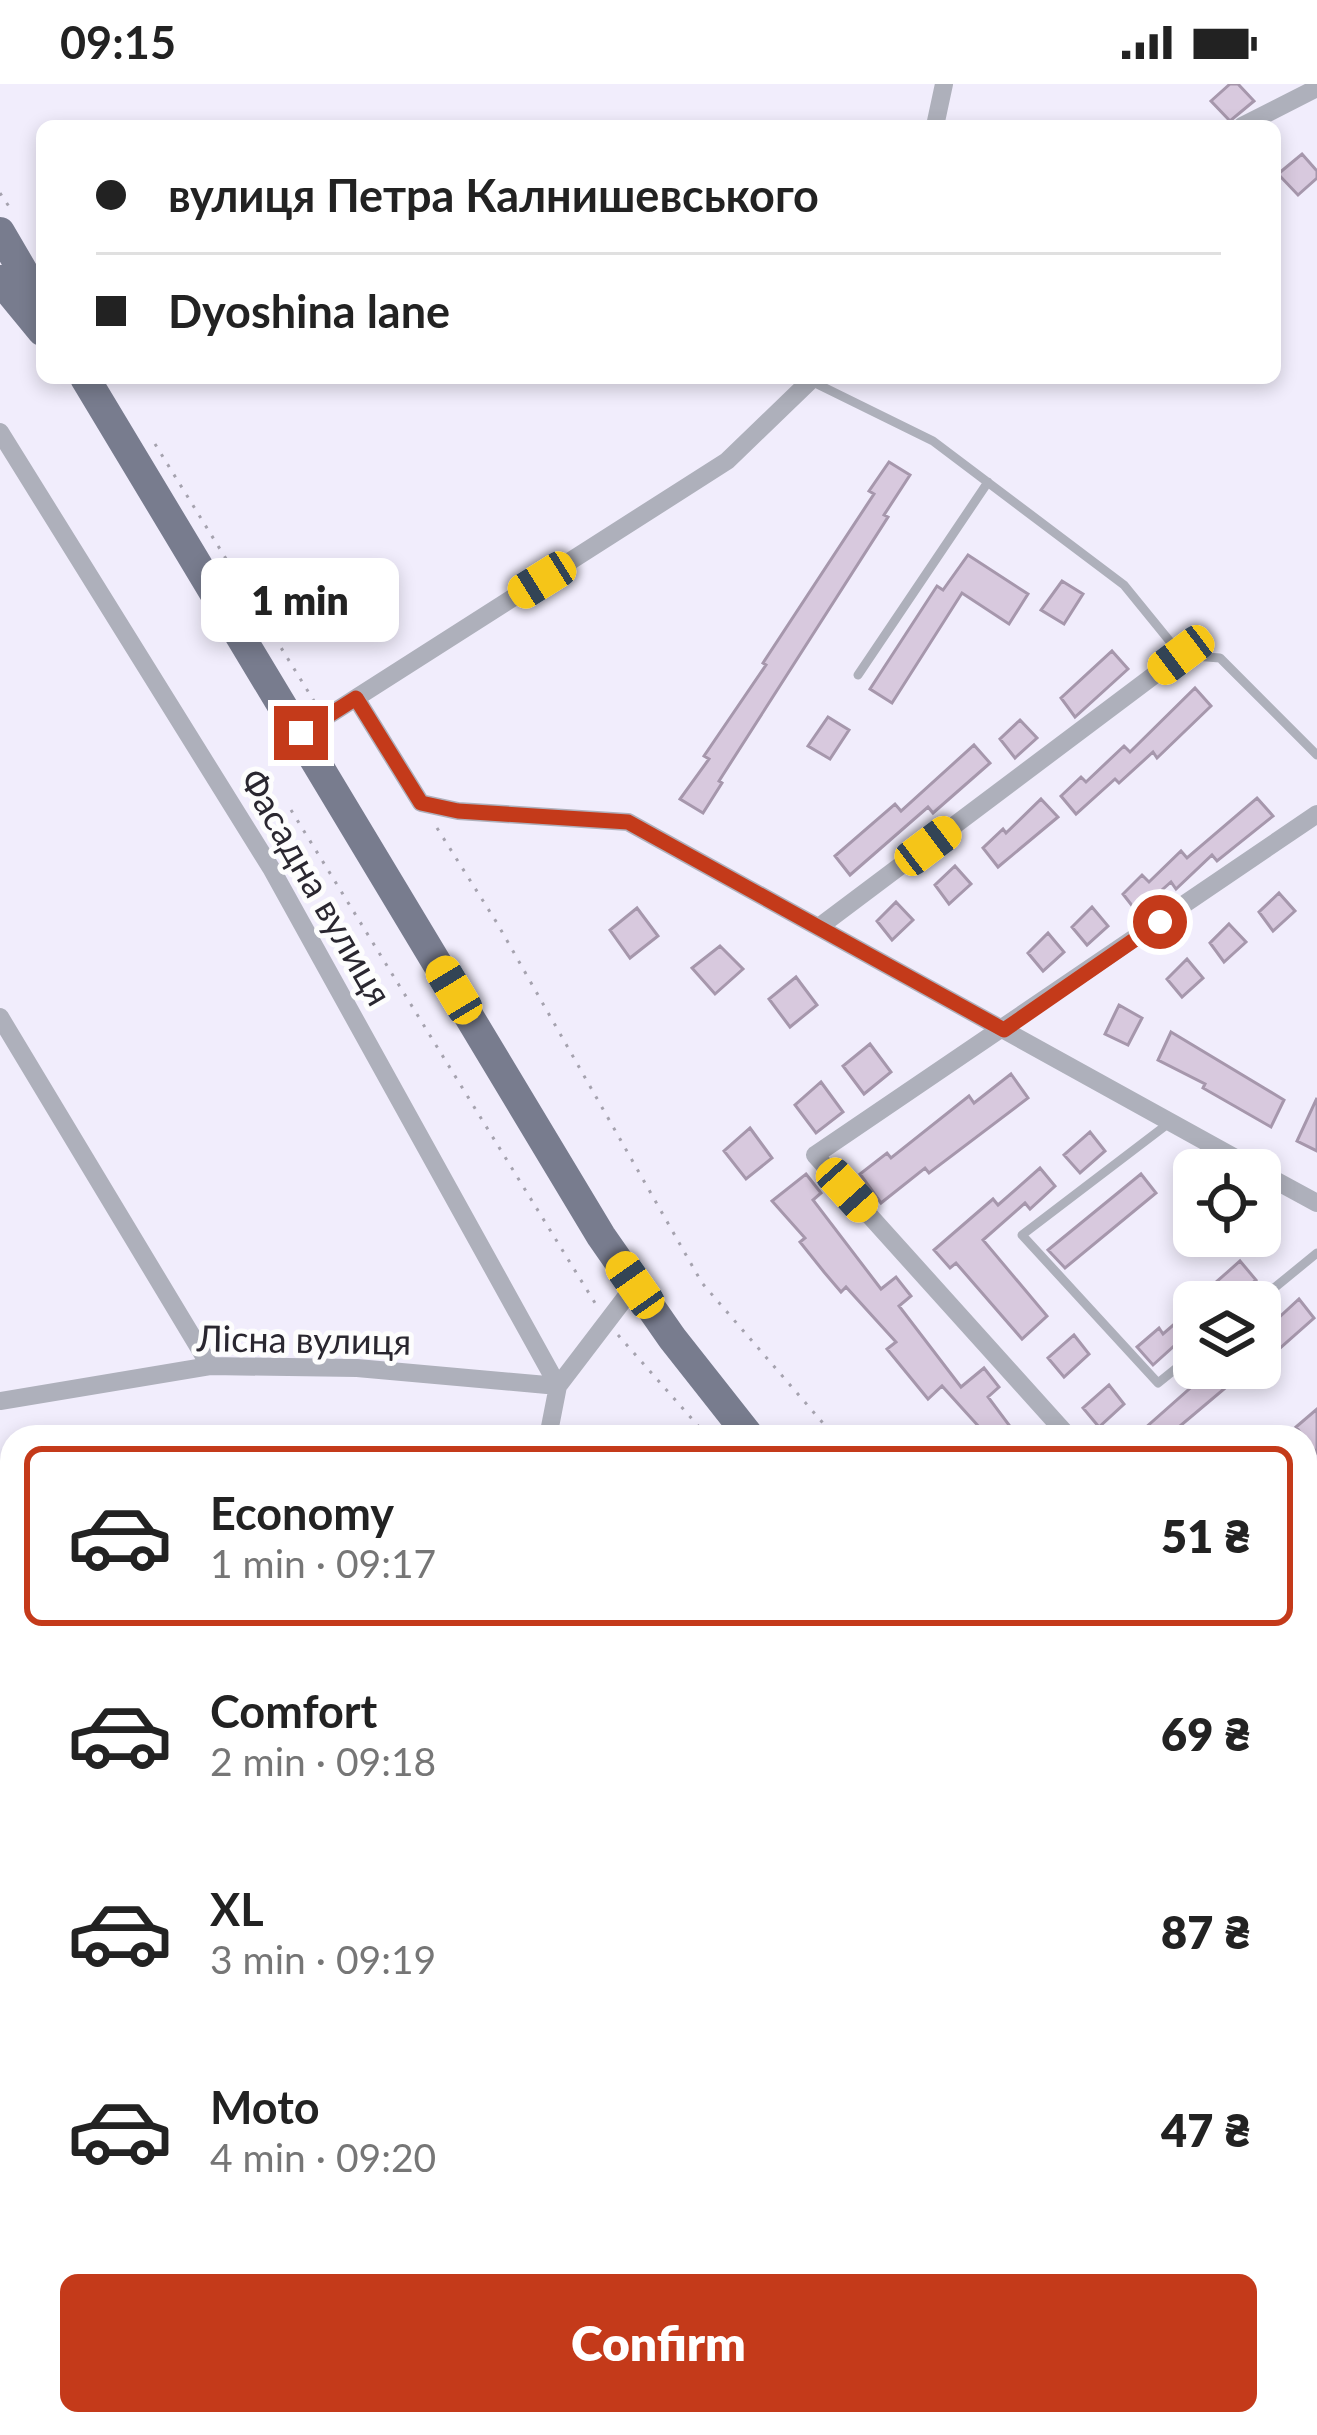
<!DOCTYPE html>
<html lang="en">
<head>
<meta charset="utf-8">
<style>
	:root { --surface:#fff; --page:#f2f2f2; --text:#222; --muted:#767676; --line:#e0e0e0; --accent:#c43a1a }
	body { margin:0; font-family:Lato,sans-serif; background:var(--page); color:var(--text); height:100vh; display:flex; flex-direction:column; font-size:45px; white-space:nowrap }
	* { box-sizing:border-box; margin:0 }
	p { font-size:39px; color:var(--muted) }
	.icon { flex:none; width:66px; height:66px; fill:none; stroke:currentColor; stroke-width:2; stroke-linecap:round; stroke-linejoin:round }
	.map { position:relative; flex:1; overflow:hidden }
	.side { position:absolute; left:0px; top:1341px; width:1317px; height:1011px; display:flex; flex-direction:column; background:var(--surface); border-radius:36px 36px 0 0; box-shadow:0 6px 18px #0003 }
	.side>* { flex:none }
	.top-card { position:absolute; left:36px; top:36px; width:1245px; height:264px; border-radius:18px; box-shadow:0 6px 18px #0003; display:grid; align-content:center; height:264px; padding:0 60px; background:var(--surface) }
	.fabs { position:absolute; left:1173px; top:1065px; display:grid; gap:24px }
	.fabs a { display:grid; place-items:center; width:108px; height:108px; border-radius:18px; background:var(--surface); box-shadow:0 6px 18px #0003; font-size:60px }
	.end { position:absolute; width:54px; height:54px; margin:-27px; border:15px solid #c43a1a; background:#fff; box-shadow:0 0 0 6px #fff }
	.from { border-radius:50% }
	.bubble { position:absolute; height:84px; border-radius:18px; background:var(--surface); box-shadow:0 6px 18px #0003; font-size:39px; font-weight:800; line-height:84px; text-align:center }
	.car { position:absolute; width:36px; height:72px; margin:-36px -18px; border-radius:15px; box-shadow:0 0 9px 3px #0007; background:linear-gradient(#f5c518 24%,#345 0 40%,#f5c518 0 76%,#345 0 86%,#f5c518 0) }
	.top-card b { display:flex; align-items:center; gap:42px; height:114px; font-size:45px }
	.top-card b+b { border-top:3px solid var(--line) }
	.top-card i { width:30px; height:30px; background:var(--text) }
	ul { padding:21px 0 0; list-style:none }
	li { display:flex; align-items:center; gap:36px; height:180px; margin:0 24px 18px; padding:0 36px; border:6px solid transparent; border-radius:18px }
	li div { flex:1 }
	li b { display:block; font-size:45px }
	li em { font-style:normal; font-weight:800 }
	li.selected { border-color:var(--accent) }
	li>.icon { width:108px; height:108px; stroke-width:1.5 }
	.cta { display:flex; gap:24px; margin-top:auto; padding:24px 60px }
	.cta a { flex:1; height:138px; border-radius:18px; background:var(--accent); color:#fff; font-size:48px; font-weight:800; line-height:138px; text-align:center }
	.status { display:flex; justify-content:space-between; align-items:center; height:84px; padding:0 60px; background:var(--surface); direction:ltr }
	.status svg { height:33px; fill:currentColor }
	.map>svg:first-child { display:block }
	.water { fill:#679dea }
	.building { fill:#d8c9de; stroke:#a697ac; stroke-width:3 }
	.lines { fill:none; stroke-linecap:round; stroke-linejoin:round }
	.path { stroke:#a5a2ae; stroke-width:3; stroke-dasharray:3 9; stroke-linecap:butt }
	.lane { stroke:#aeb0bb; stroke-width:9 }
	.street { stroke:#aeb0bb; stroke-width:18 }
	.primary { stroke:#787c8e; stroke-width:30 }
	.route { stroke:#c43a1a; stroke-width:15 }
	.labels { text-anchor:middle; stroke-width:10; stroke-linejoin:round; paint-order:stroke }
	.street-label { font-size:36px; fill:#2a2730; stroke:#fdfdfd }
</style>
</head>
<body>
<div class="status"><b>09:15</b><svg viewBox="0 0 49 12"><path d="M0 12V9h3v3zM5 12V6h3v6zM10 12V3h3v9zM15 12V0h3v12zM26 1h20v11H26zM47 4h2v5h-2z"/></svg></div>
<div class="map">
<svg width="1317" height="2351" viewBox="0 0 1317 2351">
	<rect width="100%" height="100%" fill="#f1edfc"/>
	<path class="water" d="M27,2340h58l-14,11h-71z"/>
	<path class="building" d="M1230,0h8l16,17 -24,20 -19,-20z
		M1302,70l15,17v7l-19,17 -20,-21z
		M889,378l21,13 -26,40 4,2 -169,264 3,2 -19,30 -23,-14 29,-40 -5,-3 62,-91 -3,-2 111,-169 -5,-3z
		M968,471l60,39 -19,30 -47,-31 -70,110 -22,-14 67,-103 6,4z
		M1062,497l21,13 -19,30 -23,-14z
		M1112,567l16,18 -53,48 -14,-19z
		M1195,604l16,18 -54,52 -4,-6 -34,31 -4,-4 -39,35 -15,-18 20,-19 5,5 38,-36 6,6z
		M828,633l21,13 -19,29 -22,-13z
		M1020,636l17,18 -22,20 -15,-19z
		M974,661l16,18 -57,50 -5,-6 -78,68 -15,-19 60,-52 6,7z
		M1257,714l16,18 -56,45 -5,-6 -36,34 -5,-7 -34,30 -14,-18 19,-19 7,7 32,-31 6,7z
		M1041,715l17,18 -60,50 -15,-19 20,-19 3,4z
		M955,782l16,18 -22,20 -14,-19z
		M1279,809l16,18 -22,20 -14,-19z
		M896,818l17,18 -21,20 -15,-19z
		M1092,823l16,19 -21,19 -15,-18z
		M637,824l21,28 -28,22 -20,-28z
		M1229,840l17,18 -22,20 -14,-19z
		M1048,849l16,19 -21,19 -15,-18z
		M720,862l23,23 -28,25 -23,-26z
		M1187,875l16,19 -21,19 -15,-18z
		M796,893l21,28 -27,22 -21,-28z
		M1119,921l23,13 -14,27 -23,-11z
		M1171,948l113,68 -13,27 -68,-39 2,-4 -47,-24z
		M870,960l21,28 -27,22 -21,-28z
		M1011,990l17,24 -99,75 -4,-5 -44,35 -21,-29 27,-21 4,5 78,-62 5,7z
		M821,998l22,30 -27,21 -21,-28z
		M1317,1014v53l-20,-10z
		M750,1044l22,30 -26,21 -22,-28z
		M1090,1048l15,19 -25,22 -16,-18z
		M1040,1084l15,18 -25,23 -5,-6 -42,37 64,76 -25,23 -66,-76 -6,5 -16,-18 59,-51 5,6z
		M806,1090l15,19 -8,7 68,89 15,-12 15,19 -12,10 62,81 23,-19 15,19 -11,10 30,40h-47l10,-8 -39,-43 -14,13 -41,-50 9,-7 -50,-55 -5,5 -17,-20 -24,-30 5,-4 -33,-37z
		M1141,1090l15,19 -91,75 -17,-18z
		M1240,1177l16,19 -26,22 -16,-18z
		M1299,1215l15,19 -54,48v-31z
		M1194,1223v38l-11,-7 -30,27 -16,-18 22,-19 4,6z
		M1074,1251l15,19 -25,23 -16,-19z
		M1213,1284h36l-82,69h-32z
		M1109,1301l15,19 -25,23 -16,-19z
		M1317,1325v44l-21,-26z"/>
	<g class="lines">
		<path class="path" d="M0,109l10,15
			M155,360l159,257
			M291,726l304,493
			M437,744l60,95 205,360 133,154
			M618,1251l90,102
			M1305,1850l12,14
			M1305,2025l12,13"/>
		<path class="lane" d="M811,297l122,60 191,144 57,70 39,3 97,97
			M858,591l130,-193
			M1169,1039l-147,112 136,148 36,-29
			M1257,1218l60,-49"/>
		<path class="street" d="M935,42l9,-42
			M1242,42l75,-38
			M0,348l271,436 287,518 77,-101
			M356,614l65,105 37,8 170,11 629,348
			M301,649l426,-272 86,-83
			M819,843l362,-272
			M0,933l210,349
			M1260,1088l57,31
			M0,1317l210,-35 147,2 201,18 -10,51
			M1069,1353l-254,-282 502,-341
			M1305,1427l12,-11
			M0,2156l12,10
			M1305,2195l12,13
			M541,2340l1,11
			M970,2340l3,11
			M1005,2340l113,11
			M252,2351l1,-11
			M658,2351v-11"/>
		<path class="primary" d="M0,148l42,72
			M0,196l42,51
			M85,294l516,858 71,102 78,99
			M1305,1966l12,13"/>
	</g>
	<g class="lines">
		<path class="route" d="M301,649l55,-35 65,105 37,8 170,11 376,208 156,-108"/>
	</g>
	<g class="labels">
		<g class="street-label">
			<text transform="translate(316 803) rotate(60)" y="13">Фасадна вулиця</text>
			<text transform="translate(304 1256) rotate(1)" y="13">Лісна вулиця</text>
		</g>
	</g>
</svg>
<div class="fabs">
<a><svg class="icon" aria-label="locate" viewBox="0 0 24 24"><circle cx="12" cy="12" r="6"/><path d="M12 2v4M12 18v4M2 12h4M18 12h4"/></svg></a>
<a><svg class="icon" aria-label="layers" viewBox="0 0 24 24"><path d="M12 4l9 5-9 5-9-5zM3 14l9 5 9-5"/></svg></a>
</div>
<i class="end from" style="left:1160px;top:838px"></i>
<i class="end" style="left:301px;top:649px"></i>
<div class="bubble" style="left:201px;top:474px;width:198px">1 min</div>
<i class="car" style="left:542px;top:496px;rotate:238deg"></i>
<i class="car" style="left:1181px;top:571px;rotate:233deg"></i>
<i class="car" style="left:928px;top:762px;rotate:53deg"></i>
<i class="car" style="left:454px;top:906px;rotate:329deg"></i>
<i class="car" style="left:847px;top:1106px;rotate:138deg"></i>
<i class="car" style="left:635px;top:1201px;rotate:325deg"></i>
<div class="top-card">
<b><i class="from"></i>вулиця Петра Калнишевського</b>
<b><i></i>Dyoshina lane</b>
</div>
<section class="side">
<ul>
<li class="selected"><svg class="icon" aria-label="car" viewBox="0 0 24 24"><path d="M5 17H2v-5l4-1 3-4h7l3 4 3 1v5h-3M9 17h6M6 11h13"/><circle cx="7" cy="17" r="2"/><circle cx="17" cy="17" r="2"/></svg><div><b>Economy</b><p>1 min · 09:17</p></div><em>51 ₴</em></li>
<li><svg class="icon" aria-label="car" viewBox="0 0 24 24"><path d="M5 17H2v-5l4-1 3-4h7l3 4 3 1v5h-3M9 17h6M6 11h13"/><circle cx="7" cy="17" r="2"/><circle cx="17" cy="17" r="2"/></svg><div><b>Comfort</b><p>2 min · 09:18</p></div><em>69 ₴</em></li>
<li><svg class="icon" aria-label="car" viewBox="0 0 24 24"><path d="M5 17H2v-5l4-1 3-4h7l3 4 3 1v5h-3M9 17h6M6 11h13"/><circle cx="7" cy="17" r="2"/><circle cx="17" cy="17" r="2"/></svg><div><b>XL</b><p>3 min · 09:19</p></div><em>87 ₴</em></li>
<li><svg class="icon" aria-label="car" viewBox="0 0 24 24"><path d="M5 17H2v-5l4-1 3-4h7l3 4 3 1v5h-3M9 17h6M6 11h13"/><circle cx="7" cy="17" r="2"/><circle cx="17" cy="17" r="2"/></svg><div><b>Moto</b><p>4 min · 09:20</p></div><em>47 ₴</em></li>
</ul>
<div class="cta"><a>Confirm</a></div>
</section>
</div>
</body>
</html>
